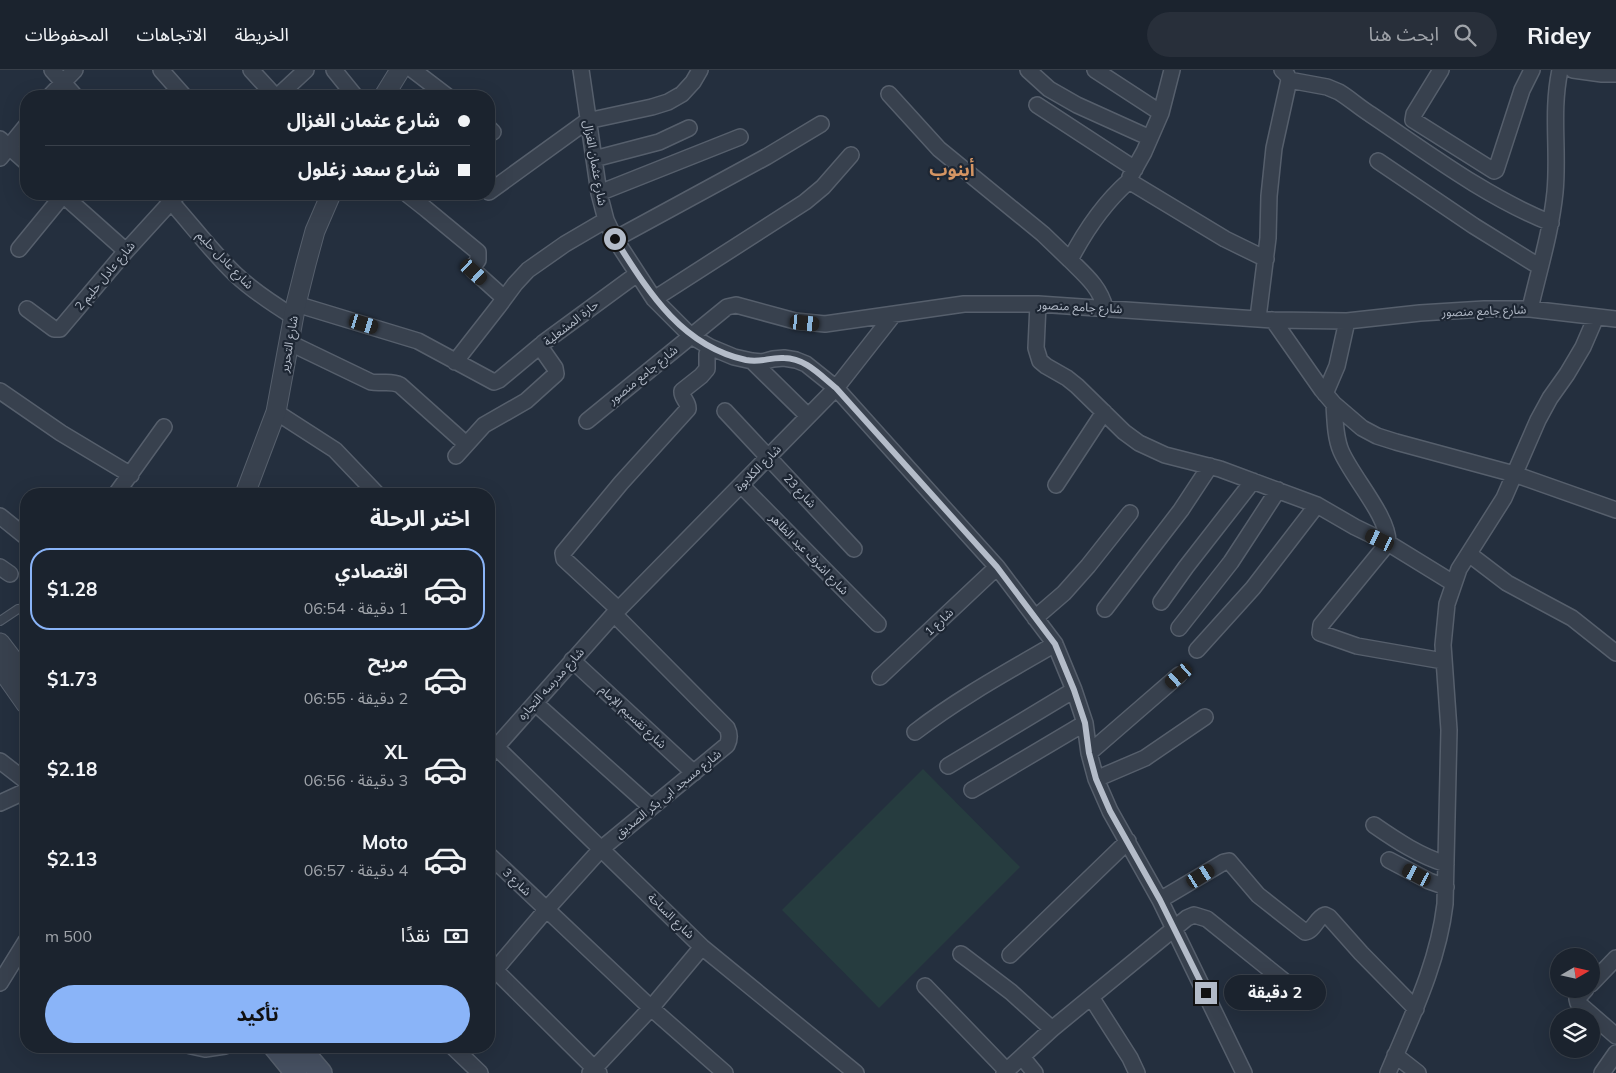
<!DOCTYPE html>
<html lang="ar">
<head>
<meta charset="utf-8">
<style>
	:root { --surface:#1b232e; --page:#282f3a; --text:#f1f3f6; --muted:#a0a4aa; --line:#39404a; --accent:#8ab4f8 }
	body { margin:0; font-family:Mulish,"Noto Sans Arabic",sans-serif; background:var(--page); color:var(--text); direction:rtl; height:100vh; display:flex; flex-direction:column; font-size:19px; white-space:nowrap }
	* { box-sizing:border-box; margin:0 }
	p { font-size:16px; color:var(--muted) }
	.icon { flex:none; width:28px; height:28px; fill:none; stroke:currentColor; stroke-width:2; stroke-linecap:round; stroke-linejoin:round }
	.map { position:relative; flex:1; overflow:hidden; direction:ltr }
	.panel { position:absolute; left:20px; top:418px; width:475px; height:565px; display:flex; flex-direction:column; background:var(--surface); border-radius:20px; box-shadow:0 5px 20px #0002,0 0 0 1px var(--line); direction:rtl }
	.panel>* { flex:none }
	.top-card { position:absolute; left:20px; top:20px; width:475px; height:110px; border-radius:20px; box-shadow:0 5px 20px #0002,0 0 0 1px var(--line); direction:rtl; display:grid; align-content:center; height:110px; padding:0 25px; background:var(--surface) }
	.needle { width:32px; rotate:81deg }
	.tools { position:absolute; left:1550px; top:878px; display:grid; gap:10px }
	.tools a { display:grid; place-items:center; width:50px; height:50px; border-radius:50%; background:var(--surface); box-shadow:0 5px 20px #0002,0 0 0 1px var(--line); font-size:25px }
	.end { position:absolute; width:22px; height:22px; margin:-11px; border:6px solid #b4bcc9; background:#111; box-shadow:0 0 0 2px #111 }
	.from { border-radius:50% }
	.bubble { position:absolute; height:35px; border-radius:18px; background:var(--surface); box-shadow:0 5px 20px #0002,0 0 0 1px var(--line); font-size:16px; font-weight:700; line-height:35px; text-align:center; direction:rtl }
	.car { position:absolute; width:15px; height:30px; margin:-15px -8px; border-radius:6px; box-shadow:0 0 4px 1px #0007; background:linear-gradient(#222 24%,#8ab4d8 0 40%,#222 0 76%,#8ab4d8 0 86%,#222 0) }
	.top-card b { display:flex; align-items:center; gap:18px; height:48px; font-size:19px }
	.top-card b+b { border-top:1px solid var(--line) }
	.top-card i { width:12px; height:12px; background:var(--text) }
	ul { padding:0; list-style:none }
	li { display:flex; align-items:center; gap:15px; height:82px; margin:0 10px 8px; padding:0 15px; border:2px solid transparent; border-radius:20px }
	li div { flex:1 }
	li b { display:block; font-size:19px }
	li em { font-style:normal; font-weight:700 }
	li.current { border-color:var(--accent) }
	li>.icon { width:45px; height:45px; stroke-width:1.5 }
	h2 { padding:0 25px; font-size:22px; line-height:60px }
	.pay { display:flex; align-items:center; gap:12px; height:55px; padding:0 25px; font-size:19px }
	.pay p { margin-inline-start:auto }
	.action { display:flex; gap:10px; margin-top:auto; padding:10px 25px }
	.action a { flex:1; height:58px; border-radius:30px; background:var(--accent); color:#111; font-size:20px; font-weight:700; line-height:58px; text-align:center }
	header { display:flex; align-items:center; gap:30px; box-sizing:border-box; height:70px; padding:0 25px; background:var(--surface); border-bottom:1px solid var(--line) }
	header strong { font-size:24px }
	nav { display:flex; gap:28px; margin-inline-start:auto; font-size:18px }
	.search { width:350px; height:45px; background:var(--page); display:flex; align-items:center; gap:12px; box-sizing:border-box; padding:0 18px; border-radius:28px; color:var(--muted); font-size:19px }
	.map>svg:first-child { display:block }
	.green { fill:#263c3f }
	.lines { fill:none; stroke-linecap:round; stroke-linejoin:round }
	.service-casing { stroke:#565f6c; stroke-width:10 }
	.minor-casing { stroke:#565f6c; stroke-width:18 }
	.tertiary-casing { stroke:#565f6c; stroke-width:21 }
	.secondary-casing { stroke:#565f6c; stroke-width:24 }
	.service { stroke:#38414e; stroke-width:8 }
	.minor { stroke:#38414e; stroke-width:15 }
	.tertiary { stroke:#38414e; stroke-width:19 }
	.secondary { stroke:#465061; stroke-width:21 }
	.route { stroke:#b4bcc9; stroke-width:6 }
	.labels { text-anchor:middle; stroke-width:4.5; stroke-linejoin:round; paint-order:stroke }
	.street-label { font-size:12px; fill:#b4bcc9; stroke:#1d2633 }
	.district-label { font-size:18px; font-weight:bold; fill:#d59563; stroke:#1d2633 }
</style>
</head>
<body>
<header>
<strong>Ridey</strong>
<div class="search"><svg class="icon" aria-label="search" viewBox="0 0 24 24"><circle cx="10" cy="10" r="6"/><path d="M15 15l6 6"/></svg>ابحث هنا</div>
<nav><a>الخريطة</a><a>الاتجاهات</a><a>المحفوظات</a></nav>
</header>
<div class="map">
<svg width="1616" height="1003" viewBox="0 0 1616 1003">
	<rect width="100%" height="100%" fill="#242f3e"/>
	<path class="green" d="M923,699l97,98 -141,141 -97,-98z"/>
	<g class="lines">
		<defs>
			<path id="service" d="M0,551l18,-12 8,-1"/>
			<path id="minor" d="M52,0l23,26
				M161,0l23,26
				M251,0l24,26
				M334,0l21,26
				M413,0l34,26
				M581,0l18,123 7,27 9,19 39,60 37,37 19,11 24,10 18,4 10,1 11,-3 11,-1 12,2 10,4 30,24 161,179 58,77 19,46 11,33 4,30 7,26 14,32 50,89 84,173
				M1028,0l21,19 28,16 73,33
				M1095,0l66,43 11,-43
				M1441,0l-27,44 -1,6 81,51 2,-1 26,-80 10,-20
				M1573,0l29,4h14
				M1289,10l38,7 12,5c10,6 20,15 31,22 58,39 116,83 181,109
				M889,24l50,55 104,85 27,26
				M50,26l25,-26
				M278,26l28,-26
				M1037,35l98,64
				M489,58l4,4
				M0,69l26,23
				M0,88l26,-32
				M594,89l65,-17 30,-14
				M1378,91l96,65 66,41
				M1130,107l14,-25 17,-39
				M489,122l98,-71 65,-14 16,-5 14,-8 11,-12 7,-12
				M599,123l141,-56
				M62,124l64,57
				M407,124l19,15 52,43v8l-5,7v3l31,28
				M165,125c24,26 44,54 70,79 18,17 38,30 59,43
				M615,169l151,-82 55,-33
				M19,179l45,-55
				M654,229l151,-97 18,-15 28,-32
				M296,234l122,37 76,41 5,-2 42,-35
				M1038,234l-2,44 4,13 6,5 21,12 10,8 47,46 15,11 26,12 55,14 97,36 38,22 33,16 65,40
				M1105,238c-5,-21 -20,-33 -35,-48 15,-29 34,-57 59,-79l96,58 41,20
				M27,239l27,20h6l66,-78 52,-57
				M1530,239c9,-39 21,-77 25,-117 4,-41 -4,-80 5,-122
				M1258,248l10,-80 1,-42 5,-48 15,-68 -2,-5 -5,-5
				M1273,250l49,70 12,14 28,24 15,8 19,6 118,32 102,36
				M290,273l81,39c10,2 20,-2 29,3l66,59
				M752,291l56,55
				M455,292l43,-55 17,-23 13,-14 37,-26 41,-24
				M0,321l61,42 70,42
				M1325,324l12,-28 10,-45
				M1334,334c1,15 1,33 7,47 11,26 48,66 47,92l-67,82 -1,8 37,13 86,15
				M725,341l129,138
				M276,342l59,38 42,44
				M587,351l140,-114 9,-2 59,16 30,3 139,-20h74l235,16 74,1 73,-8 64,-4h46l86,10
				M456,386l28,-31 42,-24 30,-27 -1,-6 -14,-20 2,-5 94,-69
				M741,415l137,139
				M1056,415l48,-73
				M116,424l48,-67
				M0,446l26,21
				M1469,484l38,29 65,35 44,35
				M0,497l10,7
				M1161,532l25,-35 67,-86
				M618,539l-54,-50 -1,-6 58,-70 67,-74c1,-7 -7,-11 -6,-18l19,-15 6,-7v-15l3,-7
				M1105,539l76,-99 29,-44
				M1035,548l29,-25 24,-27 42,-53
				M1179,558l52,-66 47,-72
				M1197,580l56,-62 64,-83
				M572,590l122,113
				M880,607l117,-110
				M535,633l116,104
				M915,662c44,-34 92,-60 140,-88
				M496,677l206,200 154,126
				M1089,683l90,-78
				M489,685l125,-141 222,-226 58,-74
				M0,691l26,20
				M948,696l126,-76
				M1096,709l49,-21 60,-41
				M972,720l113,-67
				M0,733l26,-12
				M1374,755c23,16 46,31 72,39
				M489,785l162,153 74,65
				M1389,790l40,21 17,6
				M1160,830l64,-38 5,-1 29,34 47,37c9,-1 11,-14 20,-17l4,2 32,36 55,56
				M961,884l50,38 41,37
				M1010,885l118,-114
				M489,894l110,109
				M489,907l57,-67 55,-61 126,-104c3,-6 3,-11 0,-17l-113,-114
				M0,913l26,-42
				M1591,914l25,-26
				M925,916l82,85
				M1586,919l-9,10 1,4 38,33
				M1091,927l39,61 7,15
				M191,976l14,3 20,-3
				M452,976l28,27
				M1395,985l23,18
				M1022,987l13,16
				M590,1003l61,-65 51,-61
				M1004,1003l48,-44 135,-111 7,-3 13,4 87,70
				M1388,1003c23,-55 50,-109 57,-169l4,-174 -6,-85 4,-41 12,-35 45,-71 34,-78 12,-22 17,-24 16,-27 13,-30
				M1602,1003l14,-20"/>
			<path id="tertiary" d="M384,26l16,-26
				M245,424l31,-82 20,-108 10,-40 9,-33 16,-37
				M0,573l26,34
				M0,597l26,37"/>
			<path id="secondary" d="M274,976l22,27
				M298,976l23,27"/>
		</defs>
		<use href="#service" class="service-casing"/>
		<use href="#minor" class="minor-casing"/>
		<use href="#tertiary" class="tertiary-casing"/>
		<use href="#secondary" class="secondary-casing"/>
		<use href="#service" class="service"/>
		<use href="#minor" class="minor"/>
		<use href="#tertiary" class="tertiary"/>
		<use href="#secondary" class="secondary"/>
	</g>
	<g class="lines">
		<path class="route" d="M615,169c33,52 66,107 131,121 16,3 23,-3 38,-2 21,0 36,17 52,30l161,179 58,77 19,46 11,33 4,30 7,26 14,32 50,89 46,93"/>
	</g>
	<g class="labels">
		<g class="street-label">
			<text transform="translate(595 93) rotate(80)" y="4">شارع عثمان الغزال</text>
			<text transform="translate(225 190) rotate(46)" y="4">شارع عادل حليم</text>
			<text transform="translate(105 206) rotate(-50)" y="4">شارع عادل حليم 2</text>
			<text transform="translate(1080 237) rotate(3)" y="4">شارع جامع منصور</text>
			<text transform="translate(1484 241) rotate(-2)" y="4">شارع جامع منصور</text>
			<text transform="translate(571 253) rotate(-38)" y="4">حارة المشعلية</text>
			<text transform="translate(289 274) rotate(-80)" y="4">شارع التحرير</text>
			<text transform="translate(643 305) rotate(-39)" y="4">شارع جامع منصور</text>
			<text transform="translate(758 398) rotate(-45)" y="4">شارع الكلابوة</text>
			<text transform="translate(800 421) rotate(47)" y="4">شارع 23</text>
			<text transform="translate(809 484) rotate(46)" y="4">شارع اشرف عبد الظاهر</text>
			<text transform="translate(939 552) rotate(-43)" y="4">شارع 1</text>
			<text transform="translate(551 614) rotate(-48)" y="4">شارع مدرسه التجاره</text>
			<text transform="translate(633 647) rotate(43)" y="4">شارع تقسيم الإمام</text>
			<text transform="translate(668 724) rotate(-39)" y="4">شارع مسجد ابى بكر الصديق</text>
			<text transform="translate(517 812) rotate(44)" y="4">شارع 3</text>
			<text transform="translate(671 846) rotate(44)" y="4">شارع الساحة</text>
		</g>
		<g class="district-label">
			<text x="952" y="106">أبنوب</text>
		</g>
	</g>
</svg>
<div class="tools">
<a><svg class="needle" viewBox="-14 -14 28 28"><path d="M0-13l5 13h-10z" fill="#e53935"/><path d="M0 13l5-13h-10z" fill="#a0a4aa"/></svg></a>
<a><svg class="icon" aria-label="layers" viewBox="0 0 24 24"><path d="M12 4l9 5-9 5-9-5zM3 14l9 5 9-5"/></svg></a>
</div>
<i class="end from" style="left:615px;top:169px"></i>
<i class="end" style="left:1206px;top:923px"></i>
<div class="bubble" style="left:1224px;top:905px;width:102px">2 دقيقة</div>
<i class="car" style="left:474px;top:202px;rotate:132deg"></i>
<i class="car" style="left:805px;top:253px;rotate:96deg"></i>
<i class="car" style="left:364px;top:254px;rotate:107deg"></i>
<i class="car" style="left:1380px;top:470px;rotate:296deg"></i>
<i class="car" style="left:1179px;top:606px;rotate:229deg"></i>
<i class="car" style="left:1417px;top:805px;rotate:297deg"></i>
<i class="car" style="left:1201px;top:806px;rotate:58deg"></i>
<div class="top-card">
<b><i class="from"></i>شارع عثمان الغزال</b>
<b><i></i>شارع سعد زغلول</b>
</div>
<section class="panel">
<h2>اختر الرحلة</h2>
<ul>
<li class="current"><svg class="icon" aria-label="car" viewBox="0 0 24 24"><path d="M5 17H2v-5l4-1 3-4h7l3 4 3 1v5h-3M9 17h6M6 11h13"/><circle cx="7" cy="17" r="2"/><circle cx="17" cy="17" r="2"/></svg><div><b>اقتصادي</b><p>1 دقيقة · 06:54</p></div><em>$1.28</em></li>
<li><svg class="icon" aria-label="car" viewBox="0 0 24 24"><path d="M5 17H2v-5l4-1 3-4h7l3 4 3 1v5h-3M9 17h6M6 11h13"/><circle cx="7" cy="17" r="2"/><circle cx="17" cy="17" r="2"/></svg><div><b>مريح</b><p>2 دقيقة · 06:55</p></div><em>$1.73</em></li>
<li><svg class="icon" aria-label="car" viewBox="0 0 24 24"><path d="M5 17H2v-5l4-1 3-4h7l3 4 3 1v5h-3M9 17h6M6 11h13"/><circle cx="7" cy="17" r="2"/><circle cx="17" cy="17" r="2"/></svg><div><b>XL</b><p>3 دقيقة · 06:56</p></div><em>$2.18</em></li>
<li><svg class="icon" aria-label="car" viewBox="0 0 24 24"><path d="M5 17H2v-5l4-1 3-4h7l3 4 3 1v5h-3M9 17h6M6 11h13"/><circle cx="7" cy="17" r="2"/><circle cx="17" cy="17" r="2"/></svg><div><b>Moto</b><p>4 دقيقة · 06:57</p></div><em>$2.13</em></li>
</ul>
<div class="pay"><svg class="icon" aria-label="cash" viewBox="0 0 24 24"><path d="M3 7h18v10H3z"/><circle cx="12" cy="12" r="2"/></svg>نقدًا<p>500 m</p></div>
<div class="action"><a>تأكيد</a></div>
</section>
</div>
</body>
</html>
